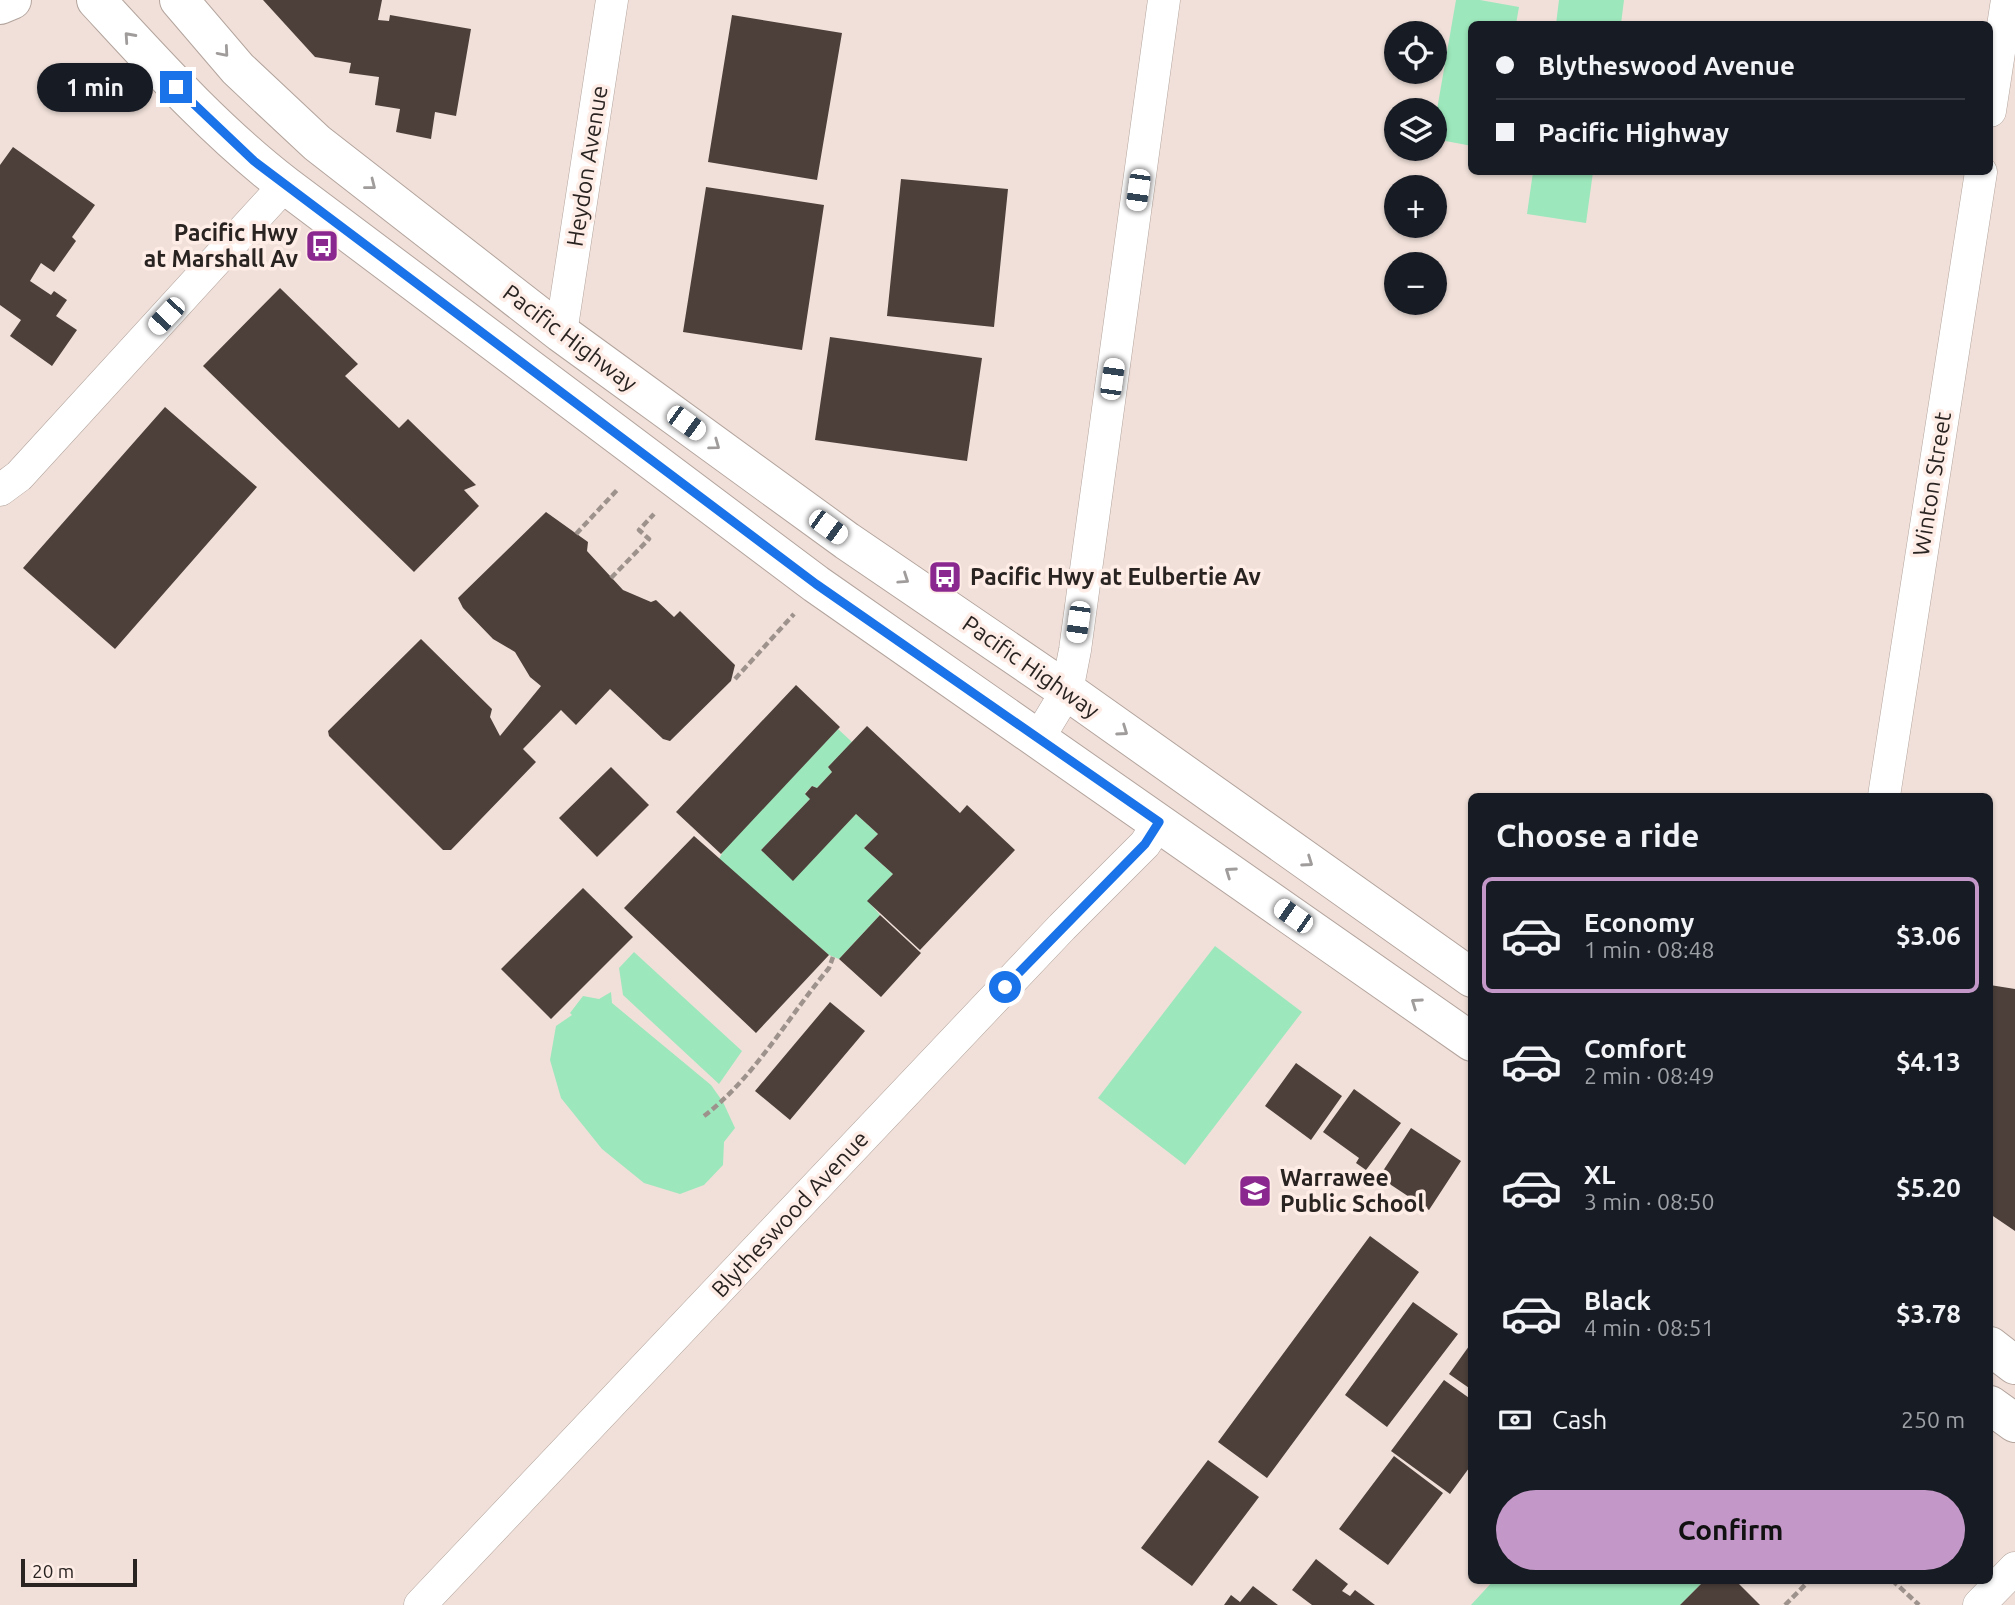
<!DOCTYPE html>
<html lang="en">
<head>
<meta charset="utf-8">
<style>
	:root { --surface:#171b24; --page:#242831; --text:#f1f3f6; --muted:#9ea1a6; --line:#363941; --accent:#c398c8 }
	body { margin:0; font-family:Ubuntu,sans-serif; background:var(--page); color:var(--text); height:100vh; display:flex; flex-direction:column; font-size:26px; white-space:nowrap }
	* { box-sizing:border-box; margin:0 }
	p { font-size:23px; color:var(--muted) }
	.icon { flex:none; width:38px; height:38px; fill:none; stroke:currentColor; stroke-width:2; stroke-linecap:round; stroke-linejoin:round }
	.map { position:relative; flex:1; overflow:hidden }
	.panel { position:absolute; left:1468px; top:793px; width:525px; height:791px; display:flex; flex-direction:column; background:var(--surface); border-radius:10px; box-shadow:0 2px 5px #0004 }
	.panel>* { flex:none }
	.guide { position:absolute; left:1468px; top:21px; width:525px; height:154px; border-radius:10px; box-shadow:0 2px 5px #0004; display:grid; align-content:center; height:154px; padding:0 28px; background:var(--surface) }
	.buttons { position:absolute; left:1384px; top:21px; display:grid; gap:14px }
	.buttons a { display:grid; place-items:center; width:63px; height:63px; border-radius:50%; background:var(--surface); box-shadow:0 2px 5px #0004; font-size:35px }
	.scale { position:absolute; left:21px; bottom:18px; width:116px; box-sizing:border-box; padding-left:7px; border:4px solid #292321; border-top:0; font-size:19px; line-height:24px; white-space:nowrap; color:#292321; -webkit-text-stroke:5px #feede6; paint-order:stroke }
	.end { position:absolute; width:32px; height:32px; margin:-16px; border:9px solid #1a73e8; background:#fff; box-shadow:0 0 0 4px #fff }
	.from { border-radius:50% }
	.bubble { position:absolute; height:49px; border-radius:24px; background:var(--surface); box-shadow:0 2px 5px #0004; font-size:23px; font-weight:700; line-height:49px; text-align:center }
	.car { position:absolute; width:21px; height:42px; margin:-21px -10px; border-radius:9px; box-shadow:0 0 5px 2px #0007; background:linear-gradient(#fff 24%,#345 0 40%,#fff 0 76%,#345 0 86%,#fff 0) }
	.guide b { display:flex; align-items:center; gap:24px; height:66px; font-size:26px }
	.guide b+b { border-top:2px solid var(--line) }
	.guide i { width:18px; height:18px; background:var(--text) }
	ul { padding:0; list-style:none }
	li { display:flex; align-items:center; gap:21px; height:116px; margin:0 14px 10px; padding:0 14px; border:4px solid transparent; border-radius:10px }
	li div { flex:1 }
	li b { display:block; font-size:26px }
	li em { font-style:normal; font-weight:700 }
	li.on { border-color:var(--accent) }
	li>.icon { width:63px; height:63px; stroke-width:1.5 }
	h2 { padding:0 28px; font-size:32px; line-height:84px }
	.pay { display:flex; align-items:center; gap:18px; height:77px; padding:0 28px; font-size:26px }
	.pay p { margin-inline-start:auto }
	.action { display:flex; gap:14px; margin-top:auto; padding:14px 28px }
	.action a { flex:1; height:80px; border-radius:42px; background:var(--accent); color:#111; font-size:28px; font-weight:700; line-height:80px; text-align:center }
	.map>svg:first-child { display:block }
	.green { fill:#9de7bc }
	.building { fill:#4d403b }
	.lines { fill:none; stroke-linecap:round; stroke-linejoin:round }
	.street-casing { stroke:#b3a49d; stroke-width:33 }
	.secondary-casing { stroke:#b3a49d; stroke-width:40 }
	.highway-casing { stroke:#b3a49d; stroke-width:40 }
	.path { stroke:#9e928d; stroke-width:4.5; stroke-dasharray:7 3.5; stroke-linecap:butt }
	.street { stroke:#fff; stroke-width:32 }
	.secondary { stroke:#fff; stroke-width:38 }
	.highway { stroke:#fff; stroke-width:38 }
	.oneway { stroke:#9f9c9b }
	.route { stroke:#1a73e8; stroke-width:9 }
	.labels { text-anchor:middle; stroke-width:7; stroke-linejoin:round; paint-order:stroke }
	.street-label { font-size:23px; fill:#292321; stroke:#feede6 }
	.poi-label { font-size:23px; font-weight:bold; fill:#292321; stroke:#feede6; text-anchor:start }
</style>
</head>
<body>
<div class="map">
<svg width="2015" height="1605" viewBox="0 0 2015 1605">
	<rect width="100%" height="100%" fill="#f0e0d9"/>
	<path class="green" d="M1456,0h24l39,7 -3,17h-44v122l-37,-7v-18z
		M1559,0h65l-3,24h-65z
		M1533,172h60l-7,51 -59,-9z
		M838,729l14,13 -24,25 4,5 -15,16 -5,-2 -7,7 5,6 -49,51 32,30 63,-66 22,20 -14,14 29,26 -25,27 12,14 -41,44 -10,-4 -110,-96 5,-9z
		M1215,946l87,66 -117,153 -87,-67z
		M634,952l108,99 -23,33 -96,-89 -4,-27z
		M611,992l1,11 99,82 12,17 12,26 -11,14 -1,23 -19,20 -24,9 -36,-11 -42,-34 -41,-51 -11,-38 6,-34 16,-11 -2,-2 13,-17 16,3z
		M1494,1580h211l-25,25h-209z"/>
	<path class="building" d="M263,0h119l-4,20 11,1 1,-6 81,14 -15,87 -21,-4 -4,27 -35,-7 4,-23 -25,-4 4,-28 -30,-4 2,-10 -36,-6z
		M732,15l110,18 -25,147 -109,-18z
		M13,147l82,58 -23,32 4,4 -22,31 -13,-9 -11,18 21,14 3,-4 13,9 -11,16 21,14 -25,36 -42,-30 11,-16 -21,-15v-140z
		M901,179l107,10 -14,138 -107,-11z
		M706,187l118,18 -22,145 -119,-18z
		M280,288l78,76 -13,12 54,52 9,-9 68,66 -12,5 15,16 -65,66 -211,-206z
		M830,337l152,21 -15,103 -152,-21z
		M165,407l92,80 -142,162 -92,-81z
		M546,512l42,30 -1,9 36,39 28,12 5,-2 18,17 6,-6 55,54 -4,16 -61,60 -7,-2 -53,-50 -34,36 -15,-15 -38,39 13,13 -85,88h-8l-114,-114 -1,-5 93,-92 71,70 -2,8 10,19 41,-50 -11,-9 -15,-25 -22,-13 -30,-31 -5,-10z
		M796,685l44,42 -119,127 -45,-42z
		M867,726l93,87 7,-8 48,45 -95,100 -53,-49 26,-27 -29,-26 14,-14 -22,-20 -63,67 -32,-31 49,-51 -5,-5 7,-8 5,2 15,-16 -4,-5z
		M611,767l38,38 -52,52 -38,-39z
		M694,836l135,119 -73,78 -132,-125z
		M583,888l50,49 -82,82 -50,-50z
		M880,915l41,38 -40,44 -42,-38z
		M1990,985l25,4v242l-25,-17z
		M830,1002l35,29 -75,89 -35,-29z
		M1296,1063l46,33 -31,44 -46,-34z
		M1354,1089l47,34 -35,47 -10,-7 3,-5 -36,-26z
		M1411,1128l50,33 -32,49 -50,-33z
		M1370,1236l49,36 -152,206 -49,-36z
		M1413,1302l45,32 -71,93 -42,-32z
		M1472,1342v48l-23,-16z
		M1444,1380l28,20v64l-22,30 -59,-43z
		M1394,1456l49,37 -55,72 -49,-36z
		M1208,1460l51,37 -67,89 -51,-38z
		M1316,1559l32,25 -6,7 8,5 5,-6 20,15h-63l-20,-15z
		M1705,1580h30l25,25h-80z
		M1253,1586l25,19h-54l7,-10 9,7z"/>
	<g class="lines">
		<defs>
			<path id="street" d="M1990,111l17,-111
				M561,333l51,-333
				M0,490l19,-14 266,-291
				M1038,739l29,-48 8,-41 89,-650
				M1884,796l97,-624
				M420,1605l642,-678 83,-83 14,-22
				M1979,1605l36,-37"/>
			<path id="secondary" d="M0,5l12,-5"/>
			<path id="highway" d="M96,0c60,65 119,131 189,185l531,399 656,458
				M179,0l59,69 79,74 244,190 286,208 220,150 405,287
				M1990,1346l25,19
				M1990,1405l25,18"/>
		</defs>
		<use href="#street" class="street-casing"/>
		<use href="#secondary" class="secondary-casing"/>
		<use href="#highway" class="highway-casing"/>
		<path class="path" d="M576,534l42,-45
			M611,578l38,-39 -10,-9 15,-16
			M735,679l59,-65
			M704,1116c51,-39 84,-99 125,-148l4,-11
			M1892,1580l27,25
			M1785,1605l25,-25"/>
		<use href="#street" class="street"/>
		<use href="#secondary" class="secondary"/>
		<use href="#highway" class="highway"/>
	</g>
	<defs><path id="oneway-chevron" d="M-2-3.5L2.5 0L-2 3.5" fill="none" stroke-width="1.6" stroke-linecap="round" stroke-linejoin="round" transform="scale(1.75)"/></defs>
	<g class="oneway">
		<use href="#oneway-chevron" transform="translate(129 37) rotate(-132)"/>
		<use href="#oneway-chevron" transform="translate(224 52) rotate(49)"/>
		<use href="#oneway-chevron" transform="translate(371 185) rotate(38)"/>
		<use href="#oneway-chevron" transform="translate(715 445) rotate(36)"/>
		<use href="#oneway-chevron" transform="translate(904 579) rotate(34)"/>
		<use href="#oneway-chevron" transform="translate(1123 731) rotate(35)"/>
		<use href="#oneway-chevron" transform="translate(1308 862) rotate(35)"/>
		<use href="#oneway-chevron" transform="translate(1230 872) rotate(-145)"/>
		<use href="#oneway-chevron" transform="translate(1416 1003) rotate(-145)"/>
	</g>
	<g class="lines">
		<path class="route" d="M176,87l78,74 562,423 343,238 -14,22 -140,143"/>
	</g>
	<defs>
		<symbol id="bus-square" viewBox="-11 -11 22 22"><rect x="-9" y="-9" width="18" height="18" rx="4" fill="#8b2890" stroke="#feede6"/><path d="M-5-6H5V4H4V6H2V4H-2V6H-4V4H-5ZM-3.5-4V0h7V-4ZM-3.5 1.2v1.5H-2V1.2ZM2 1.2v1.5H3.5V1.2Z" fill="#fff"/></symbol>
		<symbol id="school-square" viewBox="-11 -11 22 22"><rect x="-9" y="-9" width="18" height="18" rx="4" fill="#8b2890" stroke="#feede6"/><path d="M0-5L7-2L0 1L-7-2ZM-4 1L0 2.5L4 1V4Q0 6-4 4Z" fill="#fff"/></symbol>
	</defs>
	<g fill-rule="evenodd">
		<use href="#bus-square" x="303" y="227" width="38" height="38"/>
		<use href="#bus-square" x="926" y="558" width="38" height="38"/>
		<use href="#school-square" x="1236" y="1172" width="38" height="38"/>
	</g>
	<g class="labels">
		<g class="street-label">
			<text transform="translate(587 166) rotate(-81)" y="8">Heydon Avenue</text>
			<text transform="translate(570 338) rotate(37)" y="8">Pacific Highway</text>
			<text transform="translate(1932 484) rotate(-81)" y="8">Winton Street</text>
			<text transform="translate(1031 667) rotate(35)" y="8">Pacific Highway</text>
			<text transform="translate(790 1214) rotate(-47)" y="8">Blytheswood Avenue</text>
		</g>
		<g class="poi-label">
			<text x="298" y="241" text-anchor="end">Pacific Hwy<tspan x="298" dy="26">at Marshall Av</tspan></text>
			<text x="970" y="585">Pacific Hwy at Eulbertie Av</text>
			<text x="1280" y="1186">Warrawee<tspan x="1280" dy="26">Public School</tspan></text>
		</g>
	</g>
</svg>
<div class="buttons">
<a><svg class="icon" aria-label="locate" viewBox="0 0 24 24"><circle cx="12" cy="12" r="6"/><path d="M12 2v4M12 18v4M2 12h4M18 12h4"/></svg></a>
<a><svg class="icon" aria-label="layers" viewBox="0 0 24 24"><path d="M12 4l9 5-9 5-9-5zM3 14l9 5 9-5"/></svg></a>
<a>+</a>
<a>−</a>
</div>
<div class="scale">20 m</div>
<i class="end from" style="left:1005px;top:987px"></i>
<i class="end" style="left:176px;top:87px"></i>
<div class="bubble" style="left:37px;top:63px;width:116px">1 min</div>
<i class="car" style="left:1138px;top:190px;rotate:188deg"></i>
<i class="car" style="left:166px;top:316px;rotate:223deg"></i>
<i class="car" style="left:1112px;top:379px;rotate:8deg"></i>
<i class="car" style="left:686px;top:423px;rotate:126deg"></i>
<i class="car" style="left:828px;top:527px;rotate:126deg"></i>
<i class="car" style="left:1078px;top:622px;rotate:188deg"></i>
<i class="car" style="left:1293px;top:916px;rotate:305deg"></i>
<div class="guide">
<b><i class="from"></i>Blytheswood Avenue</b>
<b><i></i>Pacific Highway</b>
</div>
<section class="panel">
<h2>Choose a ride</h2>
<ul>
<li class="on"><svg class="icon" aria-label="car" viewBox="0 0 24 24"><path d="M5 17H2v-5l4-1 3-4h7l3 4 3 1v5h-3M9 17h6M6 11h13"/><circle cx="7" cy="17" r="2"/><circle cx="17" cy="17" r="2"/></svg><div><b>Economy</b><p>1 min · 08:48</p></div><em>$3.06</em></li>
<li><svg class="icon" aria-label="car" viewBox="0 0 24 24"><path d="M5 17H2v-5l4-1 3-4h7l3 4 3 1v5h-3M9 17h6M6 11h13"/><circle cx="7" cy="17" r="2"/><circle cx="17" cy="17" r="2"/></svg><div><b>Comfort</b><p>2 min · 08:49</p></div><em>$4.13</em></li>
<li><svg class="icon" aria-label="car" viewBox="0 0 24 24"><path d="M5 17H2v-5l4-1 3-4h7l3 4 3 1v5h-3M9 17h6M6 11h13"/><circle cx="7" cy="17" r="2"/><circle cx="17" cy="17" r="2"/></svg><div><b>XL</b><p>3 min · 08:50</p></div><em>$5.20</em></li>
<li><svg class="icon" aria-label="car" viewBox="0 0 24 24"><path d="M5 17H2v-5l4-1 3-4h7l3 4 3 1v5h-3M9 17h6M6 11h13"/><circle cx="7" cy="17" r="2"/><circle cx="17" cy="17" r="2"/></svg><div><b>Black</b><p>4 min · 08:51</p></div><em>$3.78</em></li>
</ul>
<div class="pay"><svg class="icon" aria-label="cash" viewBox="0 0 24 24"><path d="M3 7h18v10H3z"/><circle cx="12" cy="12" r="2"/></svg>Cash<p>250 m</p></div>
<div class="action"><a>Confirm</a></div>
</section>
</div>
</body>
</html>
